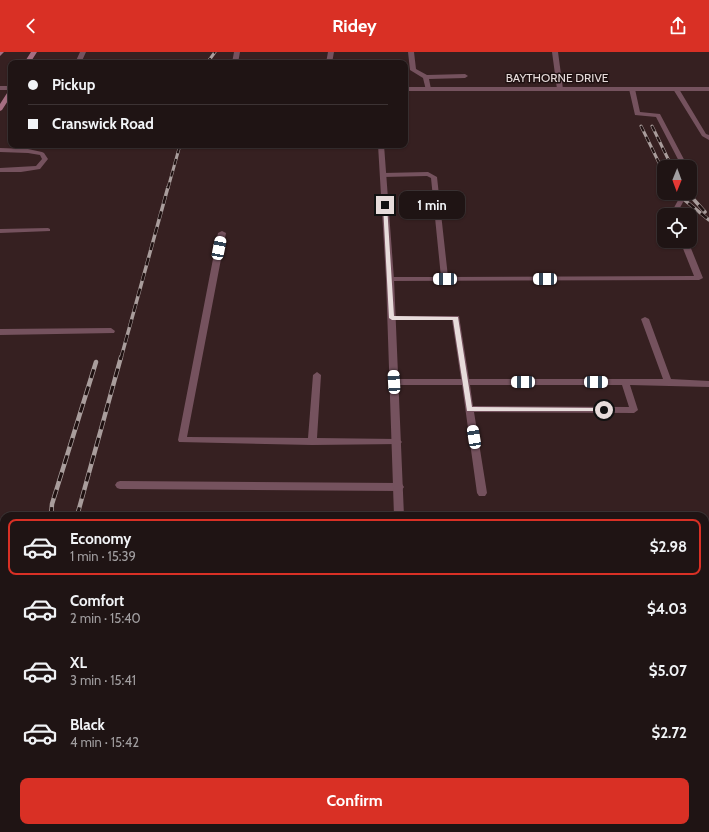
<!DOCTYPE html>
<html lang="en">
<head>
<meta charset="utf-8">
<style>
	:root { --surface:#1f1414; --page:#271d1d; --text:#f1f3f6; --muted:#a19ea0; --line:#3c3334; --accent:#d93025 }
	body { margin:0; font-family:Cabin,sans-serif; background:var(--page); color:var(--text); height:100vh; display:flex; flex-direction:column; font-size:15px; white-space:nowrap }
	* { box-sizing:border-box; margin:0 }
	p { font-size:13px; color:var(--muted) }
	.icon { flex:none; width:22px; height:22px; fill:none; stroke:currentColor; stroke-width:2; stroke-linecap:round; stroke-linejoin:round }
	.map { position:relative; flex:1; overflow:hidden }
	.sheet { position:absolute; left:0px; top:460px; width:709px; height:320px; display:flex; flex-direction:column; background:var(--surface); border-radius:12px 12px 0 0; box-shadow:0 1px 3px #0004,0 0 0 1px var(--line) }
	.sheet>* { flex:none }
	.banner { position:absolute; left:8px; top:8px; width:400px; height:88px; border-radius:8px; box-shadow:0 1px 3px #0004,0 0 0 1px var(--line); display:grid; align-content:center; height:88px; padding:0 20px; background:var(--surface) }
	.needle { width:26px; rotate:181deg }
	.tools { position:absolute; left:657px; top:108px; display:grid; gap:8px }
	.tools a { display:grid; place-items:center; width:40px; height:40px; border-radius:8px; background:var(--surface); box-shadow:0 1px 3px #0004,0 0 0 1px var(--line); font-size:20px }
	.end { position:absolute; width:18px; height:18px; margin:-9px; border:5px solid #e7dcdb; background:#111; box-shadow:0 0 0 2px #111 }
	.from { border-radius:50% }
	.bubble { position:absolute; height:28px; border-radius:8px; background:var(--surface); box-shadow:0 1px 3px #0004,0 0 0 1px var(--line); font-size:13px; font-weight:700; line-height:28px; text-align:center }
	.car { position:absolute; width:12px; height:24px; margin:-12px -6px; border-radius:5px; box-shadow:0 0 3px 1px #0007; background:linear-gradient(#fff 24%,#345 0 40%,#fff 0 76%,#345 0 86%,#fff 0) }
	.banner b { display:flex; align-items:center; gap:14px; height:38px; font-size:15px }
	.banner b+b { border-top:1px solid var(--line) }
	.banner i { width:10px; height:10px; background:var(--text) }
	ul { padding:7px 0 0; list-style:none }
	li { display:flex; align-items:center; gap:12px; height:56px; margin:0 8px 6px; padding:0 12px; border:2px solid transparent; border-radius:8px }
	li div { flex:1 }
	li b { display:block; font-size:15px }
	li em { font-style:normal; font-weight:700 }
	li.current { border-color:var(--accent) }
	li>.icon { width:36px; height:36px; stroke-width:1.5 }
	.button { display:flex; gap:8px; margin-top:auto; padding:8px 20px }
	.button a { flex:1; height:46px; border-radius:8px; background:var(--accent); color:#fff; font-size:16px; font-weight:700; line-height:46px; text-align:center }
	header { display:flex; justify-content:space-between; align-items:center; height:52px; padding:0 20px; background:var(--accent); color:#fff; font-size:18px; font-weight:700 }
	.map>svg:first-child { display:block }
	.built { fill:#362021; fill-rule:evenodd }
	.lines { fill:none; stroke-linecap:round; stroke-linejoin:round }
	.service { fill:#75525e; fill-rule:evenodd }
	.minor { fill:#75525e; fill-rule:evenodd }
	.secondary { fill:#a66e82; fill-rule:evenodd }
	.rail-far3-casing { stroke:#a99d9c; stroke-width:3 }
	.rail-far2-casing { stroke:#a99d9c; stroke-width:3.5 }
	.rail-far1-casing { stroke:#a99d9c; stroke-width:4.5 }
	.rail-casing { stroke:#a99d9c; stroke-width:5.5 }
	.rail-far3 { stroke:#1f1111; stroke-width:2; stroke-dasharray:6; stroke-linecap:butt }
	.rail-far2 { stroke:#1f1111; stroke-width:2.5; stroke-dasharray:8; stroke-linecap:butt }
	.rail-far1 { stroke:#1f1111; stroke-width:3; stroke-dasharray:9; stroke-linecap:butt }
	.rail { stroke:#1f1111; stroke-width:4; stroke-dasharray:12; stroke-linecap:butt }
	.route { fill:#e7dcdb }
	.labels { text-anchor:middle; stroke-width:3; stroke-linejoin:round; paint-order:stroke }
	.far-street-label { font-size:12px; fill:#e7dcdb; stroke:#1f1111 }
</style>
</head>
<body>
<header><svg class="icon" aria-label="back" viewBox="0 0 24 24"><path d="M15 5l-7 7 7 7"/></svg>Ridey<svg class="icon" aria-label="share" viewBox="0 0 24 24"><path d="M12 15V3M7 8l5-5 5 5M5 13v7h14v-7"/></svg></header>
<div class="map">
<svg width="709" height="780" viewBox="0 0 709 780">
	<rect width="100%" height="100%" fill="#291a1a"/>
	<path class="built" d="M0,0h709v780h-709zM11,11h394v82h-394zM664,115h26v26h-26zM664,163h26v26h-26zM4,464h701v312h-701z"/>
	<g class="lines">
		<path class="service" d="M80,0h6l-5,11h-6z
			M234,0h6l-2,11h-6z
			M328,0h6l-2,11h-6z
			M408,0h6l2,17 11,6 38,-1 3,2 -3,2 -36,1 2,10 -5,1 -3,-12 -13,-8z
			M552,0h6l5,37 -3,2 -3,-2z
			M632,35l3,2 5,23 20,2 28,53h-6l-26,-50 -21,-2 -6,-26z
			M676,35l3,2 27,45 3,1v5l-7,-4 -29,-47z
			M0,96l28,1 14,3 2,1 4,6 -8,10 -19,3h-21v-4l36,-2 6,-7 -2,-4 -12,-2 -28,-1z
			M428,120l9,5 11,100 246,-1 -14,-35h8l15,37 -4,2 -312,1 -1,-2 4,-2h51l-10,-99 -4,-2 -44,1 -3,-2 3,-2z
			M690,122l2,1 3,5 -3,4 -2,1z
			M682,141h6l-12,22h-6z
			M48,176l2,1v2l-50,2v-4z
			M222,179l4,2 -39,204 121,1 5,-63 4,-3 4,3 -4,63 80,1 3,1 2,2 -2,2 -88,1 -133,-3 -1,-2 40,-207z
			M389,264h70l10,63h194l-22,-60 4,-2 4,2 22,60 38,2v6l-79,-2 8,25 -4,3 -160,-1 13,81 -2,3h-6l-2,-3 -15,-108h-68l-4,-3 4,-3h67l-9,-59h-63l-1,-2zM470,333h152l7,22 -156,-1z
			M111,276l4,3 -1,2 -114,2v-6z
			M120,429l279,2 3,1 2,3 -2,3 -3,1 -279,-2 -3,-1 -2,-3 2,-3z
			M0,578h4v10h-4z"/>
		<path class="minor" d="M0,34h11v4h-11z
			M405,35h304v4h-304z
			M378,93h6l10,134 10,237h-10l-8,-237z
			M398,776h14v4h-14z"/>
		<path class="secondary" d="M0,0h4l-4,4z
			M31,0h6l-7,11h-6z
			M11,37v7l-9,14 -2,1v-7l9,-14z"/>
		<defs>
			<path id="rail-far3" d="M207,11l8,-11
				M641,74l23,47
				M652,74l20,41
				M168,136l12,-43"/>
			<path id="rail-far2" d="M676,141l33,27
				M688,141l17,19
				M121,306l47,-171"/>
			<path id="rail-far1" d="M51,464l1,-12 44,-142
				M77,464l44,-159"/>
			<path id="rail" d="M0,743l4,-15
				M12,780l1,-4"/>
		</defs>
		<use href="#rail-far3" class="rail-far3-casing"/>
		<use href="#rail-far2" class="rail-far2-casing"/>
		<use href="#rail-far1" class="rail-far1-casing"/>
		<use href="#rail" class="rail-casing"/>
		<use href="#rail-far3" class="rail-far3"/>
		<use href="#rail-far2" class="rail-far2"/>
		<use href="#rail-far1" class="rail-far1"/>
		<use href="#rail" class="rail"/>
	</g>
	<path class="route" d="M385,151l2,2 7,111 64,1 14,90 132,1 3,2 -1,1h-139l-14,-91h-61l-3,-2 -6,-113z"/>
	<g class="labels">
		<g class="far-street-label">
			<text x="557" y="30">BAYTHORNE DRIVE</text>
		</g>
	</g>
</svg>
<div class="tools">
<a><svg class="needle" viewBox="-14 -14 28 28"><path d="M0-13l5 13h-10z" fill="#e53935"/><path d="M0 13l5-13h-10z" fill="#a19ea0"/></svg></a>
<a><svg class="icon" aria-label="locate" viewBox="0 0 24 24"><circle cx="12" cy="12" r="6"/><path d="M12 2v4M12 18v4M2 12h4M18 12h4"/></svg></a>
</div>
<i class="end from" style="left:604px;top:358px"></i>
<i class="end" style="left:385px;top:153px"></i>
<div class="bubble" style="left:399px;top:139px;width:66px">1 min</div>
<i class="car" style="left:219px;top:196px;rotate:11deg"></i>
<i class="car" style="left:445px;top:227px;rotate:270deg"></i>
<i class="car" style="left:545px;top:227px;rotate:270deg"></i>
<i class="car" style="left:394px;top:330px;rotate:357deg"></i>
<i class="car" style="left:523px;top:330px;rotate:270deg"></i>
<i class="car" style="left:596px;top:330px;rotate:90deg"></i>
<i class="car" style="left:474px;top:385px;rotate:351deg"></i>
<div class="banner">
<b><i class="from"></i>Pickup</b>
<b><i></i>Cranswick Road</b>
</div>
<section class="sheet">
<ul>
<li class="current"><svg class="icon" aria-label="car" viewBox="0 0 24 24"><path d="M5 17H2v-5l4-1 3-4h7l3 4 3 1v5h-3M9 17h6M6 11h13"/><circle cx="7" cy="17" r="2"/><circle cx="17" cy="17" r="2"/></svg><div><b>Economy</b><p>1 min · 15:39</p></div><em>$2.98</em></li>
<li><svg class="icon" aria-label="car" viewBox="0 0 24 24"><path d="M5 17H2v-5l4-1 3-4h7l3 4 3 1v5h-3M9 17h6M6 11h13"/><circle cx="7" cy="17" r="2"/><circle cx="17" cy="17" r="2"/></svg><div><b>Comfort</b><p>2 min · 15:40</p></div><em>$4.03</em></li>
<li><svg class="icon" aria-label="car" viewBox="0 0 24 24"><path d="M5 17H2v-5l4-1 3-4h7l3 4 3 1v5h-3M9 17h6M6 11h13"/><circle cx="7" cy="17" r="2"/><circle cx="17" cy="17" r="2"/></svg><div><b>XL</b><p>3 min · 15:41</p></div><em>$5.07</em></li>
<li><svg class="icon" aria-label="car" viewBox="0 0 24 24"><path d="M5 17H2v-5l4-1 3-4h7l3 4 3 1v5h-3M9 17h6M6 11h13"/><circle cx="7" cy="17" r="2"/><circle cx="17" cy="17" r="2"/></svg><div><b>Black</b><p>4 min · 15:42</p></div><em>$2.72</em></li>
</ul>
<div class="button"><a>Confirm</a></div>
</section>
</div>
</body>
</html>
